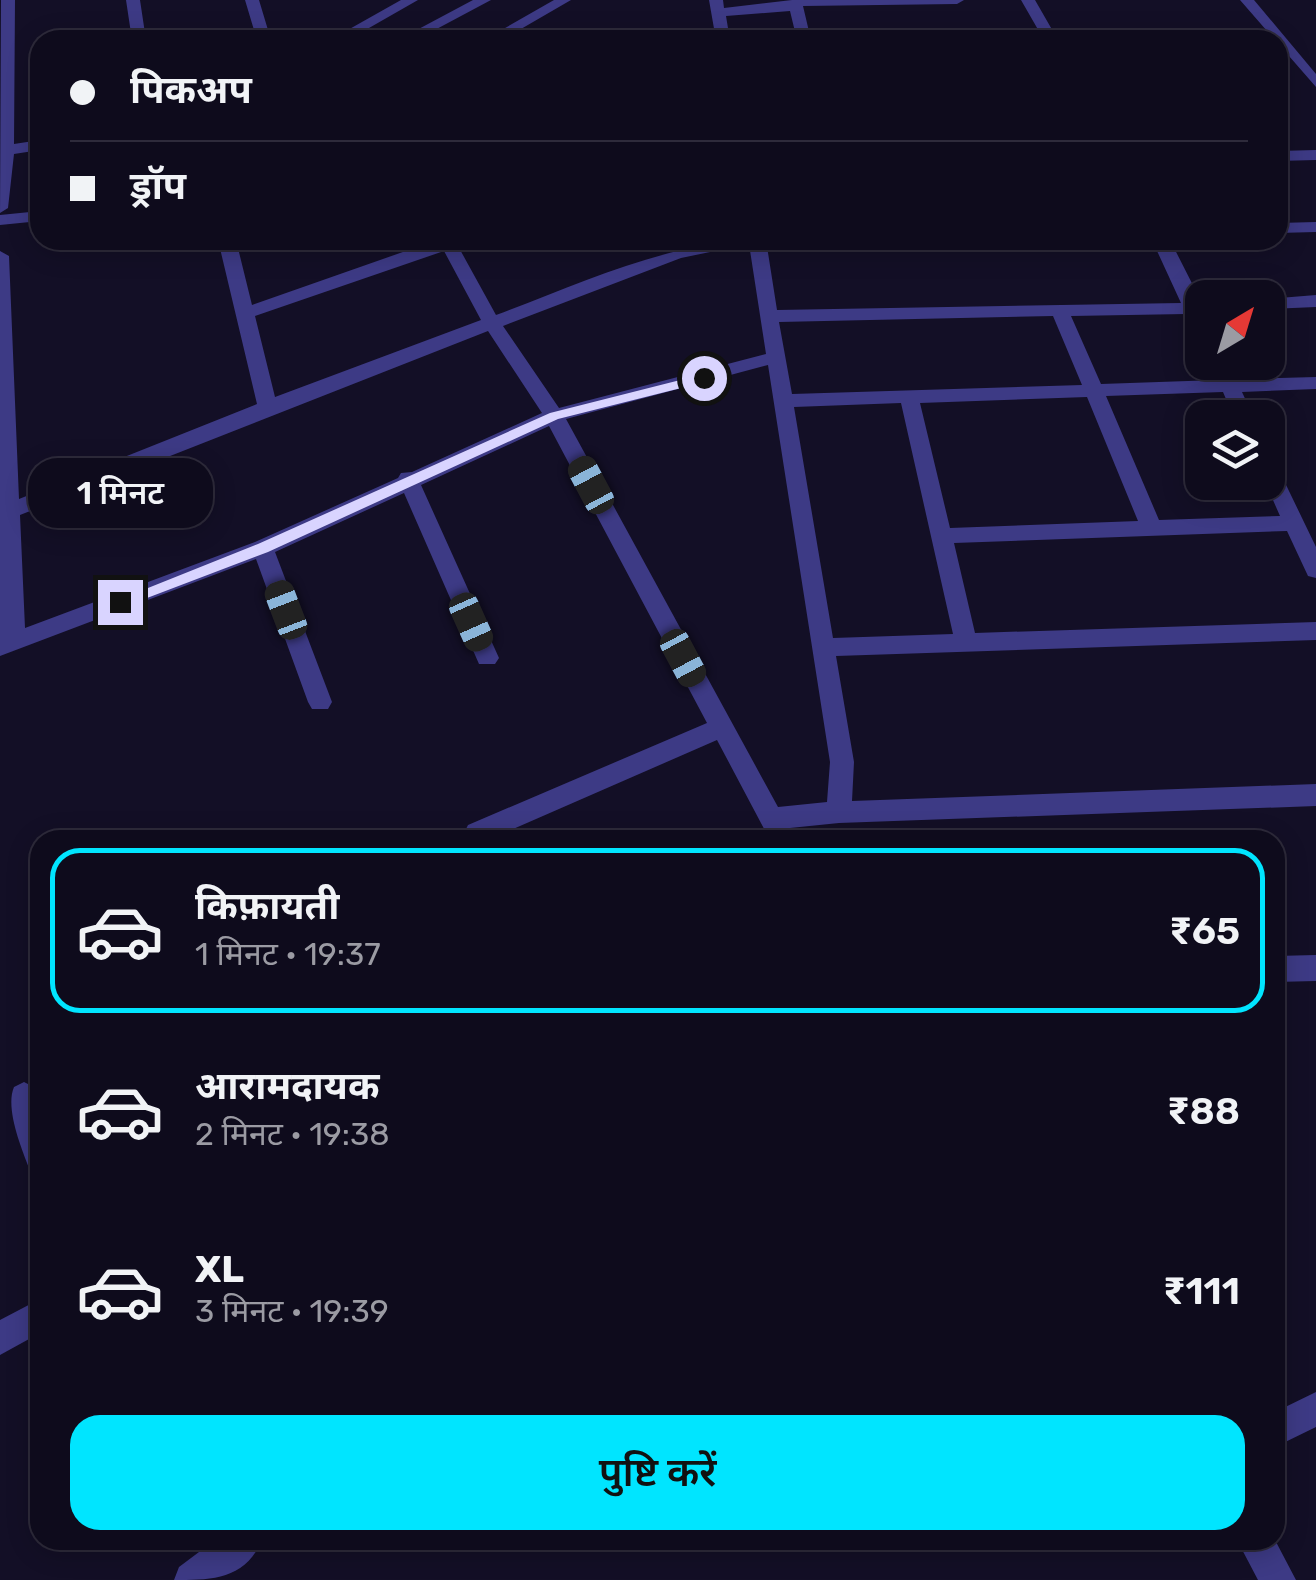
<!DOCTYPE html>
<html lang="hi">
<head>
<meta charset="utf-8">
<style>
	:root { --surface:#0e0b1c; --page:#171425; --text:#f1f3f6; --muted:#9b9ba3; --line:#2e2b3b; --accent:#00e5ff }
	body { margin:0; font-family:Rubik,"Noto Sans Devanagari",sans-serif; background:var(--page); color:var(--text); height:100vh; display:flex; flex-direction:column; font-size:38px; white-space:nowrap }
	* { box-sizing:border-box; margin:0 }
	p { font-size:32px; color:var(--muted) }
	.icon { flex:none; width:55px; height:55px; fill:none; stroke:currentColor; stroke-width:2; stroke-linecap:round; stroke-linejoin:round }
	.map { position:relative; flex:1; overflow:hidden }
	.side { position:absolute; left:30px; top:830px; width:1255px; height:720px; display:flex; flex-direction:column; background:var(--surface); border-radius:30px; box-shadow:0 5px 25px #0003,0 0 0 2px var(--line) }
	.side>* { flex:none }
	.banner { position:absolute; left:30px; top:30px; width:1258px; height:220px; border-radius:30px; box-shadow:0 5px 25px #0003,0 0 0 2px var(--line); display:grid; align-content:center; height:220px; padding:0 40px; background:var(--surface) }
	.needle { width:65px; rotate:38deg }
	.controls { position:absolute; left:1185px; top:280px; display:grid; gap:20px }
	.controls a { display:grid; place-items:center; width:100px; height:100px; border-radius:20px; background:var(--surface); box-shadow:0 5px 25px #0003,0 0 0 2px var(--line); font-size:50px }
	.end { position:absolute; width:45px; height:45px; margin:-22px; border:12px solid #d9d4ff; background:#111; box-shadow:0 0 0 5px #111 }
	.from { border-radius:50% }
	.bubble { position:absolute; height:70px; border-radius:30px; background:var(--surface); box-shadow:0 5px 25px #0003,0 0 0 2px var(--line); font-size:32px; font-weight:600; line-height:70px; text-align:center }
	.car { position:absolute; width:30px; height:60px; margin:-30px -15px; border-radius:12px; box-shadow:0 0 8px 2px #0007; background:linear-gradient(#222 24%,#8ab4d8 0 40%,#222 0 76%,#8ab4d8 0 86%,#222 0) }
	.banner b { display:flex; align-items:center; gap:35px; height:95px; font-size:38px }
	.banner b+b { border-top:2px solid var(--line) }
	.banner i { width:25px; height:25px; background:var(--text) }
	ul { padding:18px 0 0; list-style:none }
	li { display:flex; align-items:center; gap:30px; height:165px; margin:0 20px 15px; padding:0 20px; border:5px solid transparent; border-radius:30px }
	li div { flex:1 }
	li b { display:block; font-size:38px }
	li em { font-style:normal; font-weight:600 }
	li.selected { border-color:var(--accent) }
	li>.icon { width:90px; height:90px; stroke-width:1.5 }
	.primary-button { display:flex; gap:20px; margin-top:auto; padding:20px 40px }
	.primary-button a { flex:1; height:115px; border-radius:30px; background:var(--accent); color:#111; font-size:40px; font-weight:600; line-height:115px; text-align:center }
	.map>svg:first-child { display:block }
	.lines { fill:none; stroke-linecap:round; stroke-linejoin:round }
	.minor { fill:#3d3a85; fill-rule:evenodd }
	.route { fill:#d9d4ff }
</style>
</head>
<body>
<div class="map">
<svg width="1316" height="1580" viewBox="0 0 1316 1580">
	<rect width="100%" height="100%" fill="#130f26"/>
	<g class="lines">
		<path class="minor" d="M1,0h14l-1,144 26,-4v10l-26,4 -6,54 -8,5z
			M126,0h14l6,40h-14z
			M245,0h14l12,40h-14z
			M401,0h17l-70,40h-18z
			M473,0h18l-75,40h-18z
			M554,0h17l-69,40h-18z
			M709,0h14l1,8 68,-8h172l-7,4 -154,2 8,34h-14l-7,-29 -64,5 4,24h-14z
			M1021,0h14l23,40h-14z
			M1240,0h14l62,74v13z
			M1316,150v10l-38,1v-10z
			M40,211v10l-40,4v-10z
			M1316,222v10l-38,1v-10z
			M218,240h18l16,65 185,-65h32l-11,6 38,69c89,-33 174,-75 270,-75l11,70 404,-7 -29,-63h18l32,63v31l-6,-2 -10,-18 -115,2 30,68 116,-4 -7,-18h19l7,17 80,-2v12l-74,3 12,26h-20l-11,-26 -117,4 53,124 121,-4 -15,-34 3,-22 7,2 41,85v31l-8,-2 -21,-45 -333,12 21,90 341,-11v18l-480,16 18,106 -2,39 464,-17v22l-477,17 -49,5 6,12h-26l-53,-100 -229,100h-21l-3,-7 4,-8 239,-102 -158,-297 -128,59 78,173 -4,6h-16l-75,-171 -129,59 57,150 -4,7h-16l-4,-7 -52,-143 -256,97v-405l9,5 10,243 238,-95zM749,244l17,110 -207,54 -56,-82 178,-68zM444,251l37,69 -206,77 -20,-81zM1053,316l29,69 -290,9 -13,-72zM488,331l54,82 -130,59 -11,1 -3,5 -143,64 -230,86 -5,-113zM768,365l62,397 -3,40 -49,5 -212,-388zM1087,397l51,124 -188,7 -30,-125zM901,403l52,231 -120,4 -39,-231z
			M1316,295v12l-48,2v-10z
			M1316,955v26l-41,1v-26z
			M24,1082l10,5 6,15v70l-11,-4c-8,-21 -24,-60 -15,-81z
			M40,1299v34l-40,22v-35z
			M1316,1392v35l-41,20v-35z
			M215,1540h47c-17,40 -51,40 -88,40l5,-13z
			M1237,1540h38l21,40h-38z"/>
	</g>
	<path class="route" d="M704,374l5,7 -151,38 -290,133 -142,54 -13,-4 145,-58 292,-131z"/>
</svg>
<div class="controls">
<a><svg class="needle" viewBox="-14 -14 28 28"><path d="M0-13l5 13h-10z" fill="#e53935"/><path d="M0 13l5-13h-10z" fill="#9b9ba3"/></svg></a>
<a><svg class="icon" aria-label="layers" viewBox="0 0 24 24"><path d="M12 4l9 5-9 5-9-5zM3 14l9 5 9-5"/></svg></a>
</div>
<i class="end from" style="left:704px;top:378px"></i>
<i class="end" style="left:120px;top:602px"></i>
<div class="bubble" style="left:28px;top:458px;width:185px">1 मिनट</div>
<i class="car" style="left:591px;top:485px;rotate:332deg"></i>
<i class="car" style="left:286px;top:610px;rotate:339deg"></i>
<i class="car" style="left:471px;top:622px;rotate:156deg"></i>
<i class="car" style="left:683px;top:658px;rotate:152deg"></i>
<div class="banner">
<b><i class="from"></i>पिकअप</b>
<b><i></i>ड्रॉप</b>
</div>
<section class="side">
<ul>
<li class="selected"><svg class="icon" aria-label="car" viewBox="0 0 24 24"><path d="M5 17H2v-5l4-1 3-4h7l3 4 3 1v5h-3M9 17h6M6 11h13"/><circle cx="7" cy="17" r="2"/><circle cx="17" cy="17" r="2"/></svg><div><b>किफ़ायती</b><p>1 मिनट · 19:37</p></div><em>₹65</em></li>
<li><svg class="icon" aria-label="car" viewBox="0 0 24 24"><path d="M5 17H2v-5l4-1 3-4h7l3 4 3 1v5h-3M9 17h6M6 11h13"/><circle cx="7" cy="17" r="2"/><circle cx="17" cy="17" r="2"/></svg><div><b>आरामदायक</b><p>2 मिनट · 19:38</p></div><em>₹88</em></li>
<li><svg class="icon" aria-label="car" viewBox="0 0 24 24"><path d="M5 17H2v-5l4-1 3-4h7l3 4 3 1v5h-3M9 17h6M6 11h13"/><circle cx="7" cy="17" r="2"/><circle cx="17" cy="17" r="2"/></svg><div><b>XL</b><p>3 मिनट · 19:39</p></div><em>₹111</em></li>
</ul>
<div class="primary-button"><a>पुष्टि करें</a></div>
</section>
</div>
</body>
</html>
